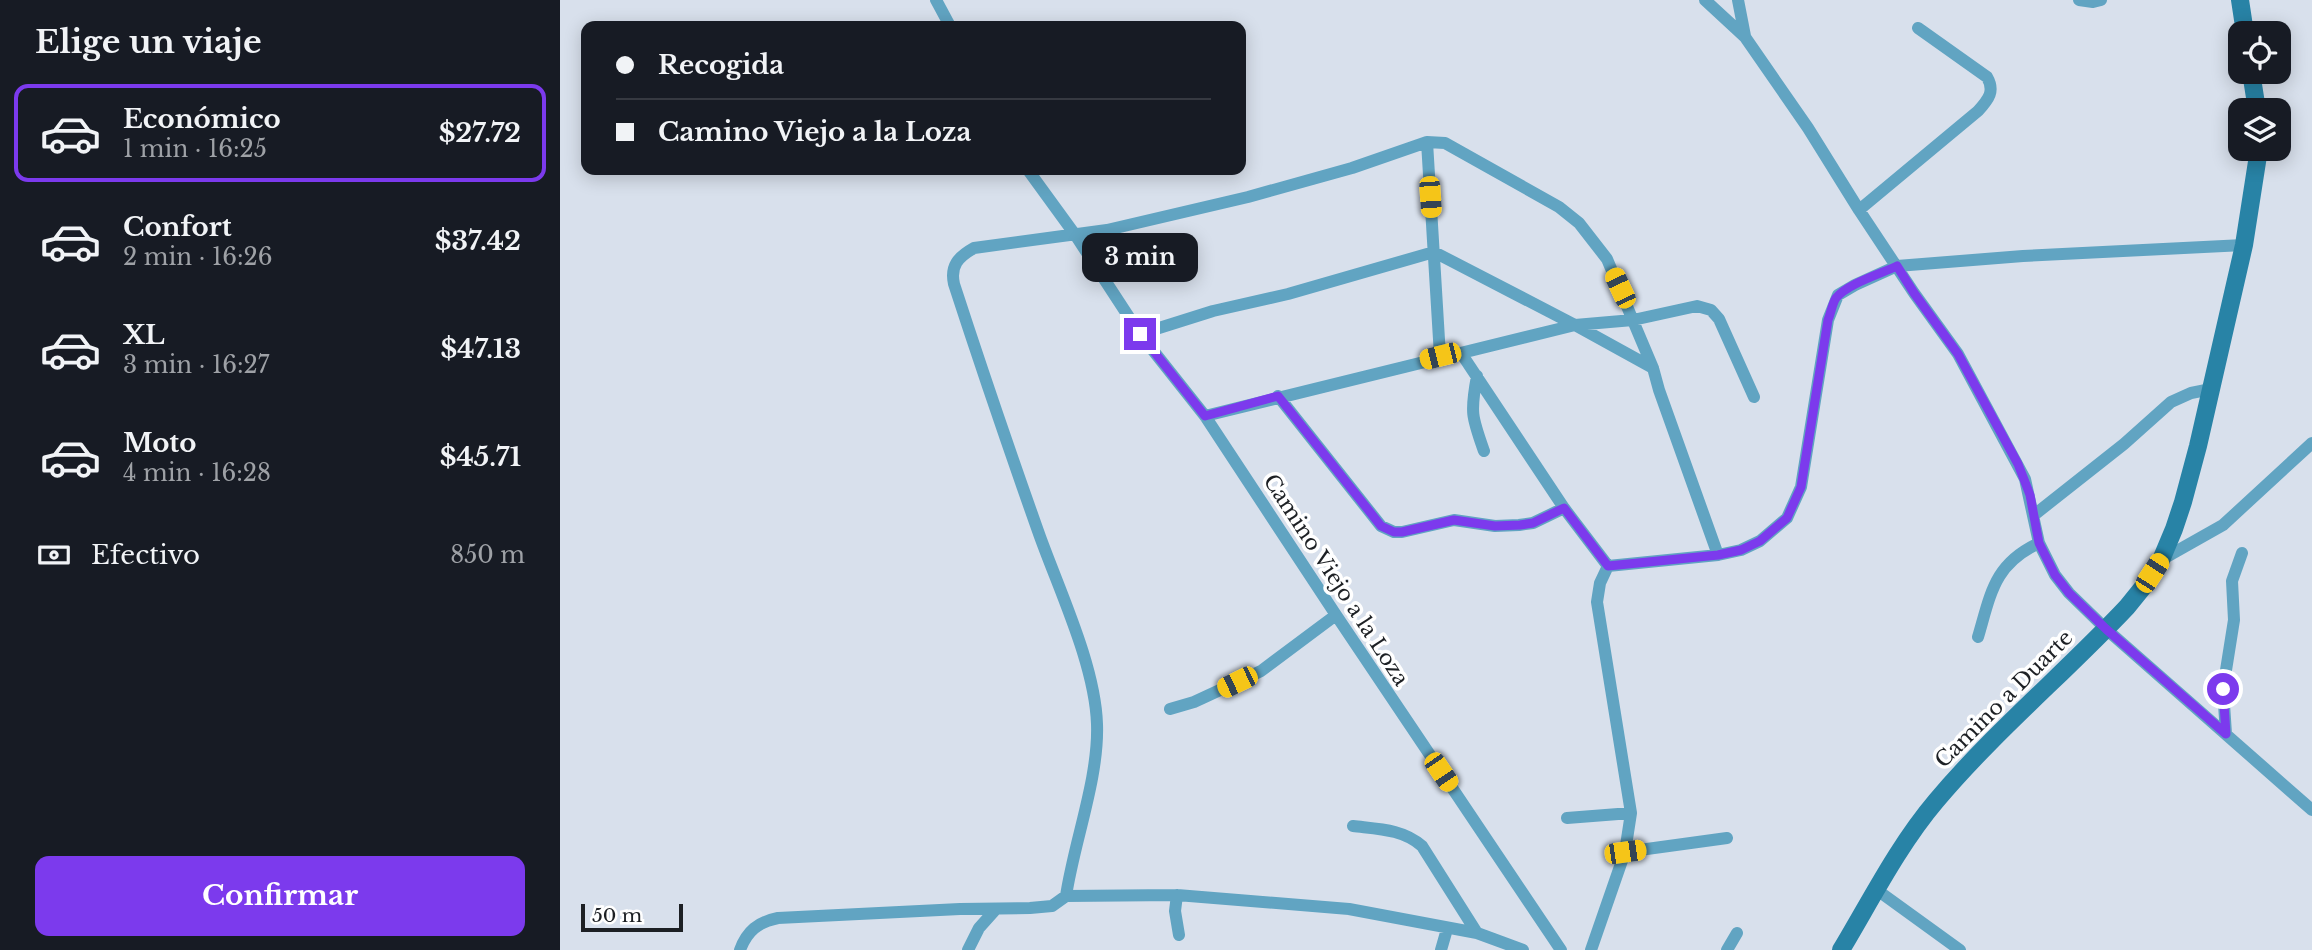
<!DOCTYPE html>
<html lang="es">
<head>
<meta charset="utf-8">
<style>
	:root { --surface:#171b24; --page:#242831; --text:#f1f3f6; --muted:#9ea1a6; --line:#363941; --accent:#7c3aed }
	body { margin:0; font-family:"Libre Baskerville",serif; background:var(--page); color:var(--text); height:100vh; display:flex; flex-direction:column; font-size:26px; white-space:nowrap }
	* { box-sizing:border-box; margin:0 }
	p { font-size:23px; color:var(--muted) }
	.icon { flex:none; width:38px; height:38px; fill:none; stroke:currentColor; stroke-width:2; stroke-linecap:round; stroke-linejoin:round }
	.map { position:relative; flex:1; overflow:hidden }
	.side { display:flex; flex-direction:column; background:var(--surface); width:560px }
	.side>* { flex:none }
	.top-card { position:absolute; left:21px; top:21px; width:665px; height:154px; border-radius:14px; box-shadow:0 4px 18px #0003; display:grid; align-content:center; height:154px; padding:0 35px; background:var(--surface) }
	.buttons { position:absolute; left:1668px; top:21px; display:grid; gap:14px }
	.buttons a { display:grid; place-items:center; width:63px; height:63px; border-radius:14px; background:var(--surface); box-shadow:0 4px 18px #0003; font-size:35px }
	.scale { position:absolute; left:21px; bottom:18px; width:102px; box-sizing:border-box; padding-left:7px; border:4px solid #1d2024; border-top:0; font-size:19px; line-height:24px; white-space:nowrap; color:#1d2024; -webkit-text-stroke:5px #fff; paint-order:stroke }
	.end { position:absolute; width:32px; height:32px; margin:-16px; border:9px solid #7c3aed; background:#fff; box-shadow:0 0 0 4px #fff }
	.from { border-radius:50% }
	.bubble { position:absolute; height:49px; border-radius:14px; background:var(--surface); box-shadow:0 4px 18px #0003; font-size:23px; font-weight:800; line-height:49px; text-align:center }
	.car { position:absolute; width:21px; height:42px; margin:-21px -10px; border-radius:9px; box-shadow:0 0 5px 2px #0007; background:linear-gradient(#f5c518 24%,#345 0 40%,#f5c518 0 76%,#345 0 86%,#f5c518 0) }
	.top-card b { display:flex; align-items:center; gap:24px; height:66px; font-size:26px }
	.top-card b+b { border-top:2px solid var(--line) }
	.top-card i { width:18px; height:18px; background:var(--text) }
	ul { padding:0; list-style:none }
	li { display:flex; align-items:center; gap:21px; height:98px; margin:0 14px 10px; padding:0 21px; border:4px solid transparent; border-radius:14px }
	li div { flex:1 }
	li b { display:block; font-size:26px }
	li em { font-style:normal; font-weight:800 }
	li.current { border-color:var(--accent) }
	li>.icon { width:63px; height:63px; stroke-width:1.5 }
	h2 { padding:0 35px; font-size:32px; line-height:84px }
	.pay { display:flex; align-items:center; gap:18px; height:77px; padding:0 35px; font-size:26px }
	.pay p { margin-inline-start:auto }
	.cta { display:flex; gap:14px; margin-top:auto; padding:14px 35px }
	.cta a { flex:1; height:80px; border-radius:14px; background:var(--accent); color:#fff; font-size:28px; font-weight:800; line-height:80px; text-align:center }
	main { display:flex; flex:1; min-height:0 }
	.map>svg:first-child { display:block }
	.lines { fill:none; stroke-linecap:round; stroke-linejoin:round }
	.street { stroke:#61a4c2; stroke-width:12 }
	.secondary { stroke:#2883a6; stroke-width:18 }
	.route { stroke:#7c3aed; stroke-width:9 }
	.labels { text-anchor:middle; stroke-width:7; stroke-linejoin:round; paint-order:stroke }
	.street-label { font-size:21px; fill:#1d2024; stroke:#fff }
</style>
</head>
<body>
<main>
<section class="side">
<h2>Elige un viaje</h2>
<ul>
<li class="current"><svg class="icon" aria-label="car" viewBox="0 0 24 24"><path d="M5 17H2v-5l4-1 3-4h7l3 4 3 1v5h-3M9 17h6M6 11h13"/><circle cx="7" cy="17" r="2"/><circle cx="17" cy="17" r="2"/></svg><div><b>Económico</b><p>1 min · 16:25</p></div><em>$27.72</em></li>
<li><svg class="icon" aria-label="car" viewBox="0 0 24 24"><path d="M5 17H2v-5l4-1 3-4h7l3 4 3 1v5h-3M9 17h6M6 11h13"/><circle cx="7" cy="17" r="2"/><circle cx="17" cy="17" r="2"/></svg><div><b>Confort</b><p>2 min · 16:26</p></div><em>$37.42</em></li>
<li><svg class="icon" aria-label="car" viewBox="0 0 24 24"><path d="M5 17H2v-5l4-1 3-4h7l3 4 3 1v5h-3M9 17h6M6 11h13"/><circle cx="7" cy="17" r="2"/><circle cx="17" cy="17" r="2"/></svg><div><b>XL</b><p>3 min · 16:27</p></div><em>$47.13</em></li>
<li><svg class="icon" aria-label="car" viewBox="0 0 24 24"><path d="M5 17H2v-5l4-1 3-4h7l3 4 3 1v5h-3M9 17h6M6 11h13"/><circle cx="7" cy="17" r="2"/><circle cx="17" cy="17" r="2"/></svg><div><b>Moto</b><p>4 min · 16:28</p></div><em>$45.71</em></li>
</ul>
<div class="pay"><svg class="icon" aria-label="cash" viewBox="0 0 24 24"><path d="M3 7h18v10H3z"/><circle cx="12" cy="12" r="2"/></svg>Efectivo<p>850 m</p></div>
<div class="cta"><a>Confirmar</a></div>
</section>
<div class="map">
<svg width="1752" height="950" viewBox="0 0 1752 950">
	<rect width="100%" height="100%" fill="#d8e0ec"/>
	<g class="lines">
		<path class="street" d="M376,0l14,26
			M1145,0l40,37 63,91 51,82 55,83 44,61 67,125 14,64 16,32 14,18 37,36 206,181
			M1178,0l7,36
			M1519,0l14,2 8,-2
			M867,142l13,214
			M468,170l48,66 64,98 65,82 131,199 225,335
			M1299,210l119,-99c11,-12 17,-20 9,-34l-69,-49
			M580,334l73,-23 75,-17 146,-42 141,73 78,43
			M901,353l103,155 44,58 -8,17 -3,19 34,211 -6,39 -34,98
			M917,376c-7,37 -5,41 7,75
			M718,396l103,130 13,6h8l52,-12 41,6 24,-1 14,-2 31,-15
			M645,416l370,-91 58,-5 64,-14 14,4 8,9 35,78
			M1474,515l90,-71 47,-42 20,-9 20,-4
			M1601,560l62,-35 89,-82
			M1048,566l110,-11 23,-5 19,-9 27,-23 14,-31 27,-167 10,-25 17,-10 42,-19 126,-10 221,-11
			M1418,637c13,-44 16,-73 61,-94
			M610,709l24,-7 67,-31 75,-56
			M1666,734l-3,-45 11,-69 -2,-39 10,-28
			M1007,818l64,-5
			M793,826c25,3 50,3 69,20l55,87
			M1065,852l102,-14
			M1317,890l83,60
			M617,895l-2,16 4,24
			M506,896c8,-54 33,-118 31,-172 -2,-60 -39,-136 -59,-193 -29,-82 -57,-164 -84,-247 -4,-18 4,-27 20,-36l133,-18 141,-33 104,-29 75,-26 18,1 114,64 20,16 28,36 46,109 6,22 59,165
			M180,950c7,-19 18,-28 38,-32l182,-9 70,-1 22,-2 14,-10 111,-1 172,14 128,24 46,17
			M408,950l11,-22 17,-19
			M881,950l6,-21
			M1167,950l10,-17"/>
		<path class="secondary" d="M1680,0l5,33
			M1691,72l6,38
			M1281,950c30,-50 57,-104 95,-149 58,-69 129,-128 191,-194l17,-21 17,-26 13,-31 9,-27 15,-56 46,-201 15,-96"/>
	</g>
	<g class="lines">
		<path class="route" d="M580,334l65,82 73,-20 103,130 13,6h8l52,-12 41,6 25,-1 13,-2 31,-15 44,58 110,-11 23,-5 19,-9 27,-23 14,-31 27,-167c3,-7 4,-16 8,-22 11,-14 44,-24 61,-32l17,27 44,61 60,110 12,31 9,48 16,32 14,18 37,36 120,105 -3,-45"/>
	</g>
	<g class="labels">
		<g class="street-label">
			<text transform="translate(776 580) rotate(57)" y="7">Camino Viejo a la Loza</text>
			<text transform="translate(1444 699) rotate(-45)" y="7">Camino a Duarte</text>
		</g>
	</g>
</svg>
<div class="buttons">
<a><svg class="icon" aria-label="locate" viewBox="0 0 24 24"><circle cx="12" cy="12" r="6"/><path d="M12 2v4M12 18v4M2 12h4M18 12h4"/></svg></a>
<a><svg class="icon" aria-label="layers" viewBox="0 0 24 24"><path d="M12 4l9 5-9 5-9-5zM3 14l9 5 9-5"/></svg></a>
</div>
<div class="scale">50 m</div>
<i class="end from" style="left:1663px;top:689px"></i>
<i class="end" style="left:580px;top:334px"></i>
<div class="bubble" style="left:522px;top:233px;width:116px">3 min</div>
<i class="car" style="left:870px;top:197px;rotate:176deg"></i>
<i class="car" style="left:1060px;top:288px;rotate:335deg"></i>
<i class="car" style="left:880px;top:356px;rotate:256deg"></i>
<i class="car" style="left:1592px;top:573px;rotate:33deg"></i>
<i class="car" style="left:677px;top:682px;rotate:244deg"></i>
<i class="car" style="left:881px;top:772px;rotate:146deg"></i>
<i class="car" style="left:1065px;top:852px;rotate:82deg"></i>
<div class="top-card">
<b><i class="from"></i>Recogida</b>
<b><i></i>Camino Viejo a la Loza</b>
</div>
</div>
</main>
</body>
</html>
